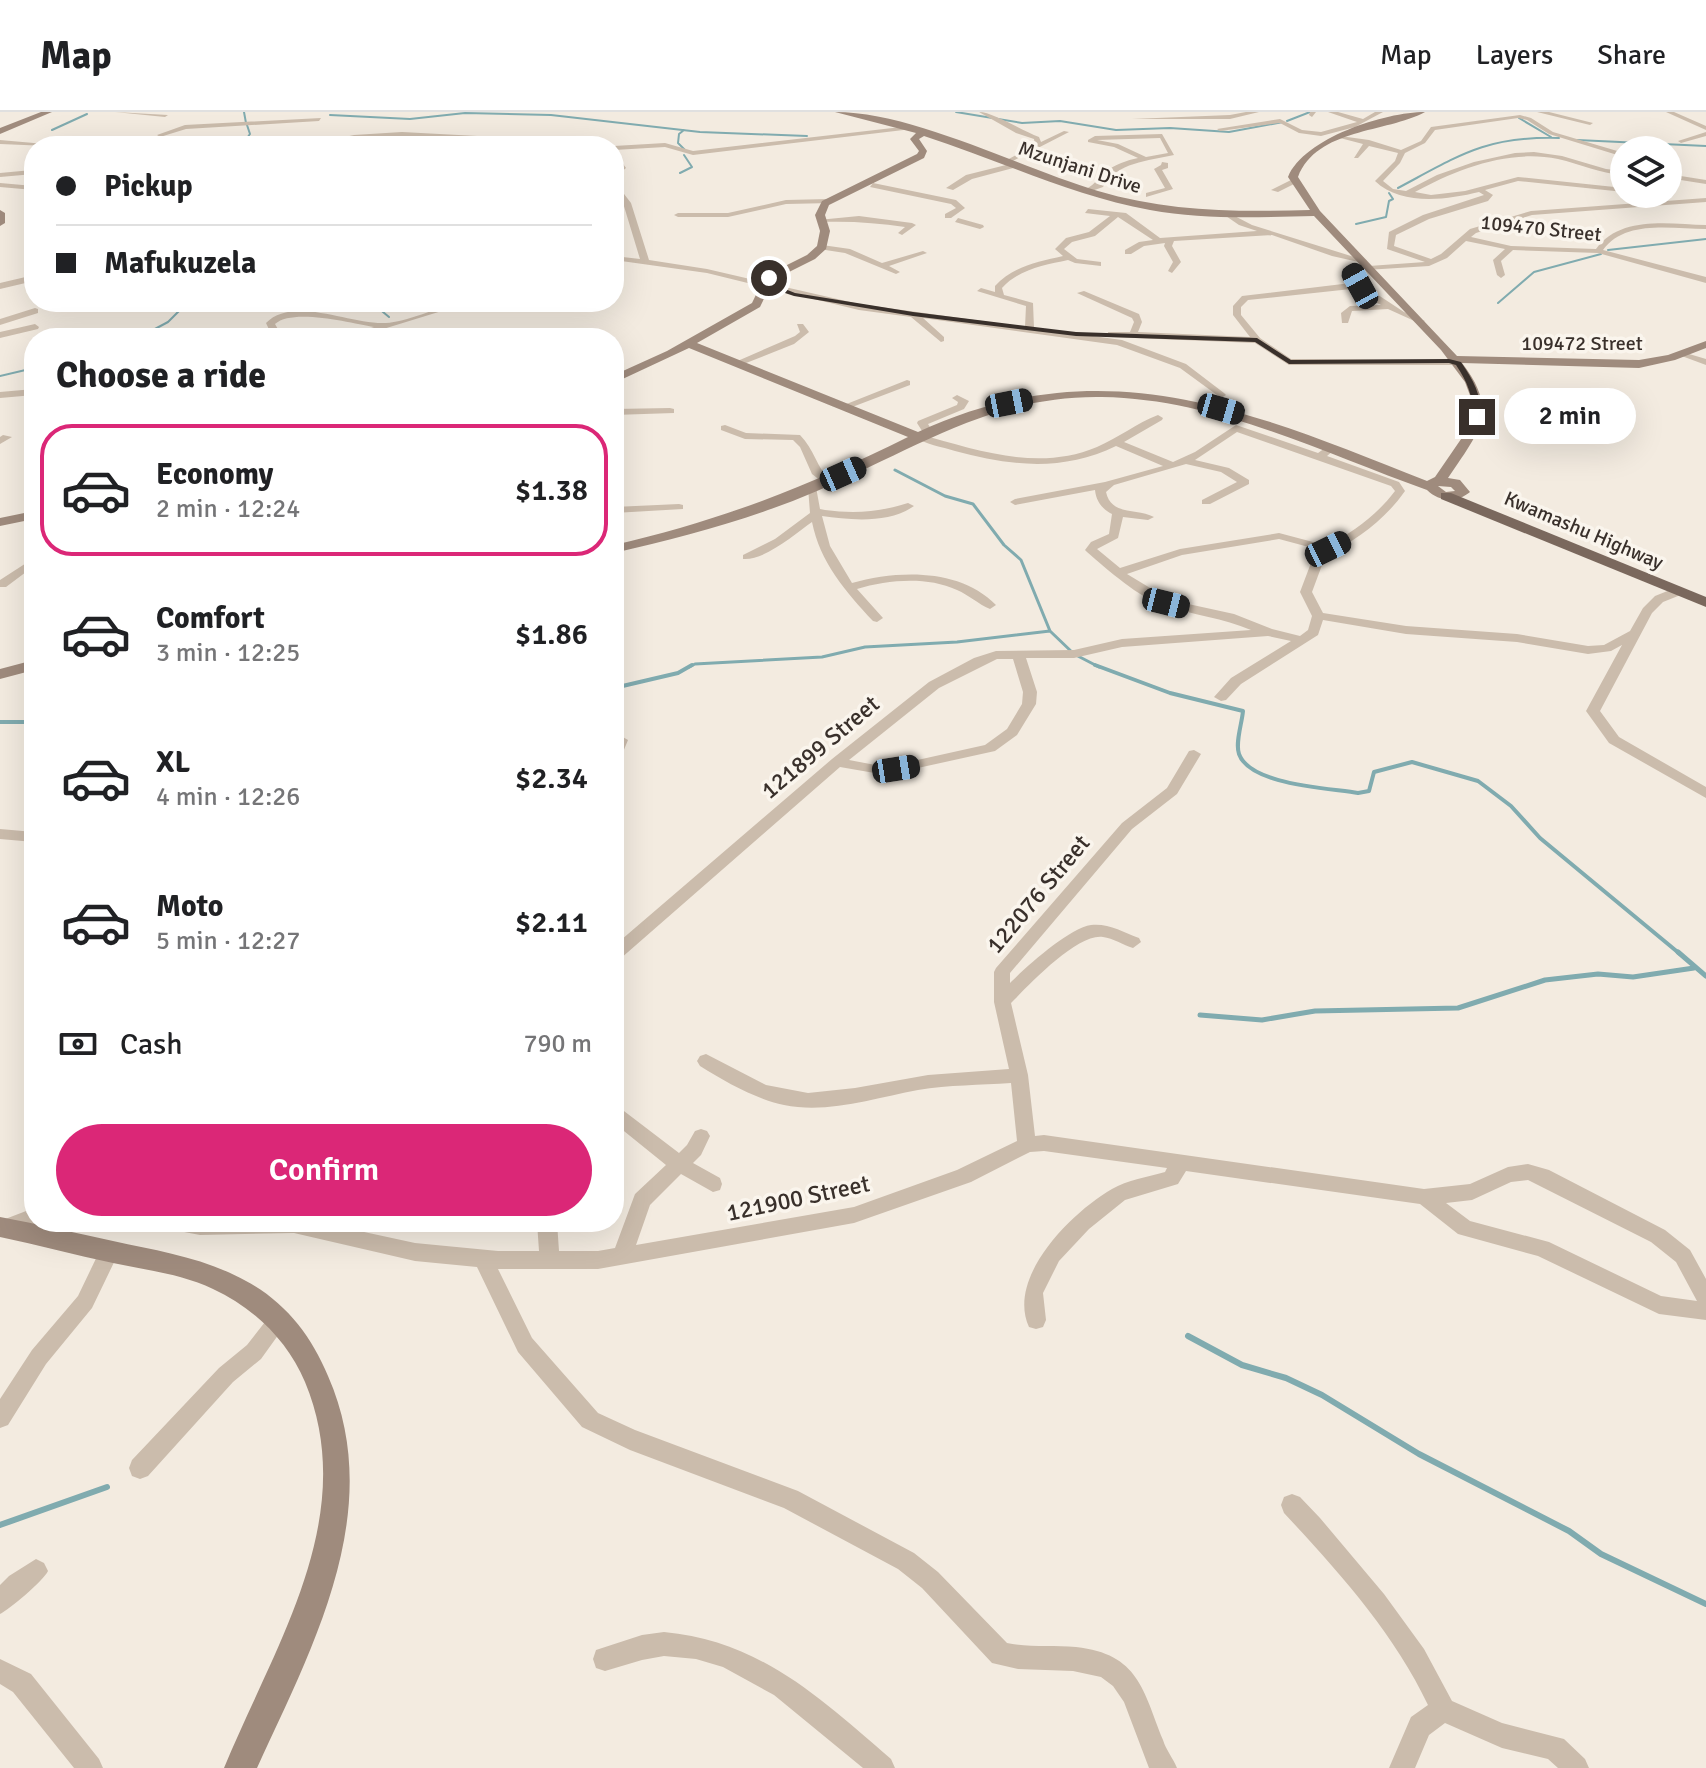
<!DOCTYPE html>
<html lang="en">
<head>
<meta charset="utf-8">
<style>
	:root { --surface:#fff; --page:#f2f2f2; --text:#202124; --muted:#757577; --line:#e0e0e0; --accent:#db2777 }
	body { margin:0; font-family:Signika,sans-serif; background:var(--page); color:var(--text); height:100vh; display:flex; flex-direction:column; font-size:30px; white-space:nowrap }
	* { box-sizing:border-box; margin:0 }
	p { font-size:26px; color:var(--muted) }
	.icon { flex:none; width:44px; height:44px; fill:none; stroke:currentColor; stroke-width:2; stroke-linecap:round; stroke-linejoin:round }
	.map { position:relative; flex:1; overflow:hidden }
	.side { position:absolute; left:24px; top:216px; width:600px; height:904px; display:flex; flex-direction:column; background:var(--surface); border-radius:32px; box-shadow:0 8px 32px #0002 }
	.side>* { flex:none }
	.top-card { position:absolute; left:24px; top:24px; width:600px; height:176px; border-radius:32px; box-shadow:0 8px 32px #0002; display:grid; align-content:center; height:176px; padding:0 32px; background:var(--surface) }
	.fabs { position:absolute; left:1610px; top:24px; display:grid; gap:16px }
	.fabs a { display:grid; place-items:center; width:72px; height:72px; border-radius:50%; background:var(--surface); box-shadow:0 8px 32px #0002; font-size:40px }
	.end { position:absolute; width:36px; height:36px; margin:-18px; border:10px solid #39302b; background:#fff; box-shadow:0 0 0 4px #fff }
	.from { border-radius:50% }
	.bubble { position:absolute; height:56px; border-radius:28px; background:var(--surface); box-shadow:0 8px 32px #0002; font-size:26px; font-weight:600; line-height:56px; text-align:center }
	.car { position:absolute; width:24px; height:48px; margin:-24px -12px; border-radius:10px; box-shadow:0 0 6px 2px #0007; background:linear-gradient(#222 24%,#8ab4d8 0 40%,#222 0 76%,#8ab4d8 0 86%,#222 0) }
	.top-card b { display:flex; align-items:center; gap:28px; height:76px; font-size:30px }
	.top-card b+b { border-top:2px solid var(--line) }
	.top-card i { width:20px; height:20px; background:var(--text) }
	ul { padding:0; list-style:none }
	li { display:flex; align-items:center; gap:24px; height:132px; margin:0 16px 12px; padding:0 16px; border:4px solid transparent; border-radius:32px }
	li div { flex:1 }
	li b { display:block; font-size:30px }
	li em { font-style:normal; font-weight:600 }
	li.active { border-color:var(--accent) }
	li>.icon { width:72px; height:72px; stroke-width:1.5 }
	h2 { padding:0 32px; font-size:36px; line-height:96px }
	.pay { display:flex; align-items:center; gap:20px; height:88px; padding:0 32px; font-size:30px }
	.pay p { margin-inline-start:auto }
	.primary-button { display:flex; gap:16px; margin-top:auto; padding:16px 32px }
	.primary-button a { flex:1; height:92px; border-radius:48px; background:var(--accent); color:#fff; font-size:32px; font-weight:600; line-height:92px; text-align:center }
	header { display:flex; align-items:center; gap:48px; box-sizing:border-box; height:112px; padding:0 40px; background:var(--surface); border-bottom:2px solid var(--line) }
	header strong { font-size:38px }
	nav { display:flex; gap:44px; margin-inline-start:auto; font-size:28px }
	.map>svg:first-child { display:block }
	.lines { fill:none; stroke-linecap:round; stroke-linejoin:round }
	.stream-far4 { stroke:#80abaf; stroke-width:2 }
	.stream-far3 { stroke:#80abaf; stroke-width:3 }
	.stream-far2 { stroke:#80abaf; stroke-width:4 }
	.stream-far1 { stroke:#80abaf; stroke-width:5 }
	.stream { stroke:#80abaf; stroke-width:6 }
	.street { fill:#cbbcac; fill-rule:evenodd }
	.secondary { fill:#9f8b7d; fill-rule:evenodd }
	.primary { fill:#7a685d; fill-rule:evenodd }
	.route { fill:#39302b }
	.labels { text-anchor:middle; stroke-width:7; stroke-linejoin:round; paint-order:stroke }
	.far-street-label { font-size:20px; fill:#39302b; stroke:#faf5ed }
	.street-label { font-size:24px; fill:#39302b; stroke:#faf5ed }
</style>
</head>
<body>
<header>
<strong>Map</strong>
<nav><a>Map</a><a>Layers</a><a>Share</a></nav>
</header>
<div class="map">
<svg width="1706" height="1656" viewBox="0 0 1706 1656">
	<rect width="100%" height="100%" fill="#f3ebe0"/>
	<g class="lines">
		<path class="stream-far4" d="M244,0l2,11
			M956,0l66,11 38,-2 56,9 54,-2 59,4 54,-10
			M330,3l80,4 55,-6 86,2 149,17 107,4
			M1519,6l32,19
			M1287,9l23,-9
			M52,18l35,-16
			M684,18l-5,4 -1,9 7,7
			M1577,28l129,6
			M241,34l9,-12 -3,-9
			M680,61l12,-6 -8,-12
			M1398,76c62,-33 88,-52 161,-50
			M1356,112l30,-7 3,-16 4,-2 -4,-6
			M1608,138l98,-11
			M371,190l18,15
			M1498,191l36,-31 67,-18
			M138,226l30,-16 20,-20
			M0,264l34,-8"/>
		<path class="stream-far3" d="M895,358l50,26 28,8 31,41 17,15 29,71 24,23 25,13
			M689,555l6,-3 127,-7 43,-10 92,-5 93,-11"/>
		<path class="stream-far2" d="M1095,553l75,28 73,18c-1,12 -8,32 -4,43 11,31 89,34 119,39l11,-2 5,-19 38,-10 66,19 33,25 29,32 140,116
			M614,576l64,-15 14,-8
			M0,610h34"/>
		<path class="stream-far1" d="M1678,840l28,24
			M1200,903l62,5 53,-9 143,-3 87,-28 53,-6 35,3 61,-9"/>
		<path class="stream" d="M1188,1224l54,29 44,13 36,17 97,59 150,77 32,23 105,50
			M0,1413l107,-38"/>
		<path class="street" d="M115,0l53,3 -3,2z
			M979,0c14,0 43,19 60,25l2,5 23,-11 5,1 -62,32 -2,-3 30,-16 -1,-6 -18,-6z
			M1246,0h13l-29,7h-98l98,-4z
			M1310,0h6l-4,5 -3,-2z
			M1328,0h10l25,7 12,-7h8l-28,15 -34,9 -22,-3 -19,-10 -60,8 -3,-2 63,-10 22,11 19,2 36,-10z
			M1537,0h12l44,11 -3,2z
			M1666,0h8l32,14v4z
			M1520,3l11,3 22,14 71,21v4l-75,-23 -22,-14 -9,-2 -83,12 -10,13 -20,10 -5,10 -17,18 10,8 13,2 31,-16 37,-13 41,-9 19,-1 28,4 44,13 18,2v4c-23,-1 -44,-11 -66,-16 -50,-10 -101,10 -143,33l16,3 34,-4 53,-14 106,11v4l-106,-11 -33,9 8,5 -5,6 -59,18 -33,16 -2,11 37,13 10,-5 29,-25 61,-18 175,-13v4l-174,13 -56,18 -5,4 40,9 85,3c24,-34 74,-25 110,-24v4c-33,0 -81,-10 -103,21l103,27v6l-108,-30 -85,-3 -12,11 4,14 -4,3 -4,-3 -4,-15 12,-11 -39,-8 -19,17 -18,8 -63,4 3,-4 56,-4 -38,-13 2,-17 34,-17 61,-20 -5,-3c-33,8 -78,14 -104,-11l20,-20 3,-8 -29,-7 -11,12h-4l9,-14 -23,-6v-2l29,4 32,10 20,-9 10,-14z
			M321,6l-2,3 -133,8 -26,8 -3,-2 28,-10z
			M910,14l2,3 -219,26 -28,-8 -51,3v-4l51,-3 28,8z
			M402,20l115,6 7,8 -25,-7 -72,-3 -49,1 -74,9 50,-11z
			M1706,20v4l-25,7 -3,-2z
			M1162,22l12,21c-26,6 -57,7 -71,32l-17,6v-4c10,-5 12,-12 20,-18 9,-6 21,-11 32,-13l-24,-11 -26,-5v-2l7,-4zM1160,26l8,15 -22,4 -28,-13 -21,-4z
			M0,28l45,4 3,2 -48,-2z
			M75,31l3,3h-11l1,-1z
			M614,39l12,17 -12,10v-6l4,-4 -4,-8z
			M1162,50l6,1v5l-6,2 11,19 -27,8v-4l19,-5 -11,-19 7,-4z
			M1014,51l3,4 -45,12 -19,11 -7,-2 20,-13z
			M32,58l2,4 -34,3v-4z
			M1668,62l38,6v4l-38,-6z
			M1291,68l7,2 -20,10 -7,-2z
			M614,69l17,22 18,57 58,9 152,35 166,23 1,-21 -49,-15 4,-3 14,4v-6c18,-20 43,-24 68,-30l-8,-7 11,-11 23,-6 21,-16 -25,-3 3,-4 38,4 34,25 97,-7 -18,-6 -16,-11 4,-2 25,13 115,36 -4,2 -31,-7 -60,-21 -98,6 -2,5 9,16 -9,11 -4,-2 5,-9 -9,-16 1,-3 -21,3 -13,8h-6v-4l14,-8 14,-2 -35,-23 -23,19 -23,6 -8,7 13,10 24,3v4l-26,-3 -7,-3c-23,5 -49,9 -66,28l2,7 29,8 1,25 88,12 64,24 38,29 2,2 -5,3 -41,-30 -63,-23 -194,-27 21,19v4l-3,1 -30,-25 -52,-7 -152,-37 -93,-13v-4l26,3 -17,-56 -9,-15z
			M0,71l34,3v4l-34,-3z
			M873,71l83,17 9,8 -14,10h-6v-4l11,-6 -5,-4 -81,-17z
			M829,87l3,4 -46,1 -58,13h-50l-4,-2 4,-2h50l58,-13z
			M859,104l53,7 4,2 -14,10 -4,-2 7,-6c-27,-4 -54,-6 -83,-5l-4,-2z
			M958,106l25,7 1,2 -4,2 -25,-7z
			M822,133l28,4 32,14 41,-12 4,2 -38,13 11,6 -4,2 -51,-21 -26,-4z
			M34,163v6l-34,8v-6z
			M1351,171l18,6 35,23 21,9 -4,3 -33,-15 -36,2 -4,12h-6l-1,-10 9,-7 31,-1 -30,-16 -103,11 -7,7v8l19,23 31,21 167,1 3,1v4h-172l-34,-22 -144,-6 -3,-1v-4h22l4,-10 -2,-4 -55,-25 7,-2 55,23 3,8 -4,10 112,5 -17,-22v-9l9,-10z
			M458,190h13l-117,36 -11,-1 31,-10c-24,-4 -81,-19 -99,-3l8,14h-10l-7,-15c27,-28 85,2 120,0 19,-1 52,-15 72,-21z
			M35,196l3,1v4l-38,12v-6z
			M35,212l4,3 -1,2 -38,9v-6z
			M797,212h6l6,8 -15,12 -53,21 -8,-2 62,-27 5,-4z
			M1679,239l27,8v6l-27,-10z
			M907,268l3,1v4l-63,24 -8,-2z
			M34,277v6l-34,3v-6z
			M957,283l12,6 -5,8 -36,15 5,8 -9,2 -7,-11 1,-2 39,-16 1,-3 -6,-4z
			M670,296l4,1v4l-60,2v-6z
			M1158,303l5,3 -1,2 -38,22 49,20 22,-10 41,-27 82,28 7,-5h8l1,2 -7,6 72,26 6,9c-21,30 -48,48 -80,66l-13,35 11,21 83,13 111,8 71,12 16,-1 26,-14 13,-23 12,-12 20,-8h8v6l-20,8 -11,11 -52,98 19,26 87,50v11l-97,-55 -23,-32 36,-66 -11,6 -23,3 -71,-12 -111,-8 -83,-14 -5,15 -77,49 -15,16 -5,1 -7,-4 17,-19 60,-37 -23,-5 -146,11 -48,11h-48l11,34 -1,12 -19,31 -22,16 -109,24 -46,-8 -220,192 -6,2v-15l218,-187 97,-77 45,-24 22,-7 78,-1 48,-11 129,-9c-28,-12 -57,-15 -86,-24 -26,-8 -57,-36 -78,-54l-2,-2 6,-8 18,-8 3,-20c-10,-5 -16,-13 -17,-24l-80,15 -5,-3 5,-3 90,-17 58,-16 -47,-20c-53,26 -106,20 -161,5 -13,-4 -30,-7 -41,-14l5,-3c58,16 119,38 178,13 21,-9 40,-24 61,-32zM1237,320l154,54 4,5c-18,24 -41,40 -67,55l-49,-13 -99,16 -60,19 -23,-19 21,-11 5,-21 25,3 6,-3c-17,-9 -43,-1 -48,-25l8,-7 72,-21 35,8 16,10 -35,18v4h8l39,-20v-4l-20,-12 -34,-8zM1279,427l41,11 -6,5 -14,37 12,24 -4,14 -8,6 -28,-7 -38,-15 -64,-14 -43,-26 55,-19zM997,547h16l10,33 -1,12 -15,25 -22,16 -99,22 -37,-7 90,-72z
			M725,313l21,8 54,2c14,14 17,33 31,47l-5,3 -14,-11 -12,-27 -7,-7 -48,-1 -24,-9v-4z
			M3,323l9,2 -12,7v-7z
			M808,375h8l4,22 5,1c30,4 54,2 83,-7l6,3c-25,18 -64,14 -92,10l8,30 22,37c46,-13 108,-15 144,22l-6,4c-12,-5 -21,-14 -33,-19 -31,-14 -69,-10 -100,-1l26,29 -6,4 -4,-1c-28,-30 -53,-59 -61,-99 -17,12 -48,39 -69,37v-4l32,-16 35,-26z
			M679,392l4,1v4l-69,4v-6z
			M34,446v8l-28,21h-6v-7z
			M621,624l7,4 -7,17 -7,4v-21z
			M1194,638l7,4 -24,40 -45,35 -122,144v10c16,-16 59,-55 81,-58 17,-2 32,7 48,13l2,4 -8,6c-10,-3 -20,-10 -30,-11 -26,-4 -75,49 -92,66l17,72 7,61 9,-1 380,54 46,-5 38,-17 20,-3 21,6 116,60 25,20 16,29v41l-47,-6 -121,-58 -80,-22 -38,-30 -234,-33 -8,13 -53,16 -36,29 -30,32 -16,32 3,27 -3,7 -7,2 -7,-2c-23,-50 43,-115 83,-138 15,-9 36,-12 53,-17l2,-4 -123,-17 -14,1 -59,30 -117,41 -256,46h-100l34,69 66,75 37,17 163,61 116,62 24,19 69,71c23,5 46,2 69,4 63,7 67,43 87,93 3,10 10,18 14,28h-28l-25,-66 -11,-16 -12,-9 -28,-6 -55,-2 -26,-6 -70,-75 -24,-19 -114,-61 -154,-58 -48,-23 -64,-75 -41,-85 -62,-6 -121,-28 -94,2 -37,-7 -3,-6h158l97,21 83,8h41l-2,-29h20l2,29h39l17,-3 20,-54 31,-29 -52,-42v-17l6,2 59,45 8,-8 8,-14 6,-2 6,2 3,5 -9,19 -8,8 27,15 2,6 -2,6 -7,2 -32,-18 -31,31 -14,40 218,-38 103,-37 60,-29 -6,-58c-31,2 -62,2 -93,7 -43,8 -90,24 -134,15 -31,-7 -58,-23 -84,-39l-3,-5 3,-5 6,-2 60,31 42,8 47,-5 73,-13 81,-6 -15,-67v-30l2,-4 126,-145 45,-35 22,-37zM1528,1068l123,62 25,20 21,39 -36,-5 -112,-54 -79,-21 -24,-18 26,-3 39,-18z
			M0,717l34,3v10l-34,-3z
			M34,1096v14h6l-36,14 -4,-1v-14z
			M109,1131l7,3 3,6 -27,56 -46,56 -38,61 -8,3v-29l32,-49 46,-54 24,-50z
			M279,1199l7,2 3,7 -28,39 -28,23 -85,94 -8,3 -8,-3 -3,-8 3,-8 87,-92 28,-23 25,-32z
			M1292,1382l8,3 20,21 64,76 40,55 28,52 50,22 62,16 21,20 4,9h-31l-10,-9 -46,-11 -57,-25 -16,12 -14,33h-26l22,-51 17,-12c-34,-72 -90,-134 -144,-192l-3,-8 3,-8z
			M36,1447l8,4 4,8c-4,9 -39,39 -48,43v-29l9,-9z
			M664,1520c97,9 157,67 227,127l4,9h-32l-89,-73 -51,-28 -27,-8 -32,-3 -22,4 -37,11 -9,-3 -3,-9 3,-9 46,-15z
			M0,1547l31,15 68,85 4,9h-29l-61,-76 -13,-8z"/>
		<path class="secondary" d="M41,0h11l-52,22v-6z
			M835,0c79,0 185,56 263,79 70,21 140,21 212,19l-22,-33c16,-39 97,-65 137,-65 -39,21 -108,16 -127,65l22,34 137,145 182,4 29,-5 38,-14v7l-31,12 -36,8 -177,-5c38,49 16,70 -14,115l12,2 10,12c-13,11 -31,10 -43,-2 -106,-38 -210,-91 -325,-93 -111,-2 -188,53 -285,94 -65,28 -134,46 -203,62v-8c108,-25 195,-59 294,-108l-219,-89 -75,35v-8l53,-24 85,-48 13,-27 42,-21 10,-9 3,-15 -5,-16 7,-14 95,-47 2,-3 -9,-12 6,-6zM924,24c75,24 148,60 226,74 54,10 110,7 164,6l127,134 24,32 6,16 -1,28 -35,51 -8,4c-177,-70 -323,-135 -509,-49l-221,-89 63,-36 13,-27 42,-21 11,-10 4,-18 -5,-16 4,-10 95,-47 3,-7 -8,-12zM1438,374l13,1 4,4 -9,1z
			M0,98l5,3v10l-5,3z
			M34,399v8l-34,7v-8z
			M34,548v10l-34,9v-10z
			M0,1105c38,7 75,16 113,24 46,10 92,17 133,40 39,21 65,54 82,95 59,134 -15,270 -71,392h-33c50,-122 137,-251 81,-386 -18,-42 -51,-74 -92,-93 -31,-15 -67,-19 -100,-26 -38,-8 -75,-18 -113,-26z"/>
		<path class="primary" d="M1441,381h10l255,104v10l-265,-108z"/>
	</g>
	<path class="route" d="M769,164l4,2 -3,5 25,10 118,19 163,20 181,6 34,22 158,-1 12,3c13,19 20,32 20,55h-8c0,-21 -5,-34 -17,-52l-7,-2 -160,1 -34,-22 -179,-6 -163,-20 -119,-20 -30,-10z"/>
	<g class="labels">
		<g class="far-street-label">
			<text transform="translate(1080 55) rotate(18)" y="7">Mzunjani Drive</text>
			<text transform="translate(1541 116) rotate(6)" y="7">109470 Street</text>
			<text x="1582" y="238">109472 Street</text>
			<text transform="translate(1584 418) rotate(23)" y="7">Kwamashu Highway</text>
		</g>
		<g class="street-label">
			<text transform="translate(820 635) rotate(-40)" y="8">121899 Street</text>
			<text transform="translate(1038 782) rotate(-50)" y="8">122076 Street</text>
			<text transform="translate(798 1086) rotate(-12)" y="8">121900 Street</text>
		</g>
	</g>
</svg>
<div class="fabs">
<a><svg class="icon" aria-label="layers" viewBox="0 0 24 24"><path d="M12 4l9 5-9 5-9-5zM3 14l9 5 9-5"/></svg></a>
</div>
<i class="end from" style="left:769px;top:166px"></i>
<i class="end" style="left:1477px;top:305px"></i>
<div class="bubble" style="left:1504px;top:276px;width:132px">2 min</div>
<i class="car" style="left:1360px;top:174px;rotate:331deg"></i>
<i class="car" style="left:1009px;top:291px;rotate:79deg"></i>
<i class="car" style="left:1221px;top:297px;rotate:106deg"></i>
<i class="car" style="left:843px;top:362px;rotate:66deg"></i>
<i class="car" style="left:1328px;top:437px;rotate:64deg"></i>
<i class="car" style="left:1166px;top:491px;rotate:104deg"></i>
<i class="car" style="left:896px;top:657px;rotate:81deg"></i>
<div class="top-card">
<b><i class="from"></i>Pickup</b>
<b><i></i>Mafukuzela</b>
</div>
<section class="side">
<h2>Choose a ride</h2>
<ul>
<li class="active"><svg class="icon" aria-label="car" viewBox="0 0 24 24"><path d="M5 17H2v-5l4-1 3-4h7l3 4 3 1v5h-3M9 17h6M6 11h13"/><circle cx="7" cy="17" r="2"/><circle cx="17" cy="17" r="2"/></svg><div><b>Economy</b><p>2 min · 12:24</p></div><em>$1.38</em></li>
<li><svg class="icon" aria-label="car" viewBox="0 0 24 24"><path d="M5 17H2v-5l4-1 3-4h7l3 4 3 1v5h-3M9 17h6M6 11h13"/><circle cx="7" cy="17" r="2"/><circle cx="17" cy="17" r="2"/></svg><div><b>Comfort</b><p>3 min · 12:25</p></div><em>$1.86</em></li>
<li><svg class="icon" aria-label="car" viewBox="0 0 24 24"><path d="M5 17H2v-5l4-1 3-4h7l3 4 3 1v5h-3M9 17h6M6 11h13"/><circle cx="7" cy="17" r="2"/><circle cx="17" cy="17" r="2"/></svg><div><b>XL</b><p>4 min · 12:26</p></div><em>$2.34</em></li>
<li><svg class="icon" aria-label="car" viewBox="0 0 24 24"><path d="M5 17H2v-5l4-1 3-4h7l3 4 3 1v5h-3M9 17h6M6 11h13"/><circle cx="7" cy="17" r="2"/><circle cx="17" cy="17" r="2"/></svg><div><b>Moto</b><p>5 min · 12:27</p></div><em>$2.11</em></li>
</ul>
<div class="pay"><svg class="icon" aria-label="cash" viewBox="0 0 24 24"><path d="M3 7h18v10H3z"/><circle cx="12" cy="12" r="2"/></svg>Cash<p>790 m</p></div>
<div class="primary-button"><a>Confirm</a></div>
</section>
</div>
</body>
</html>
